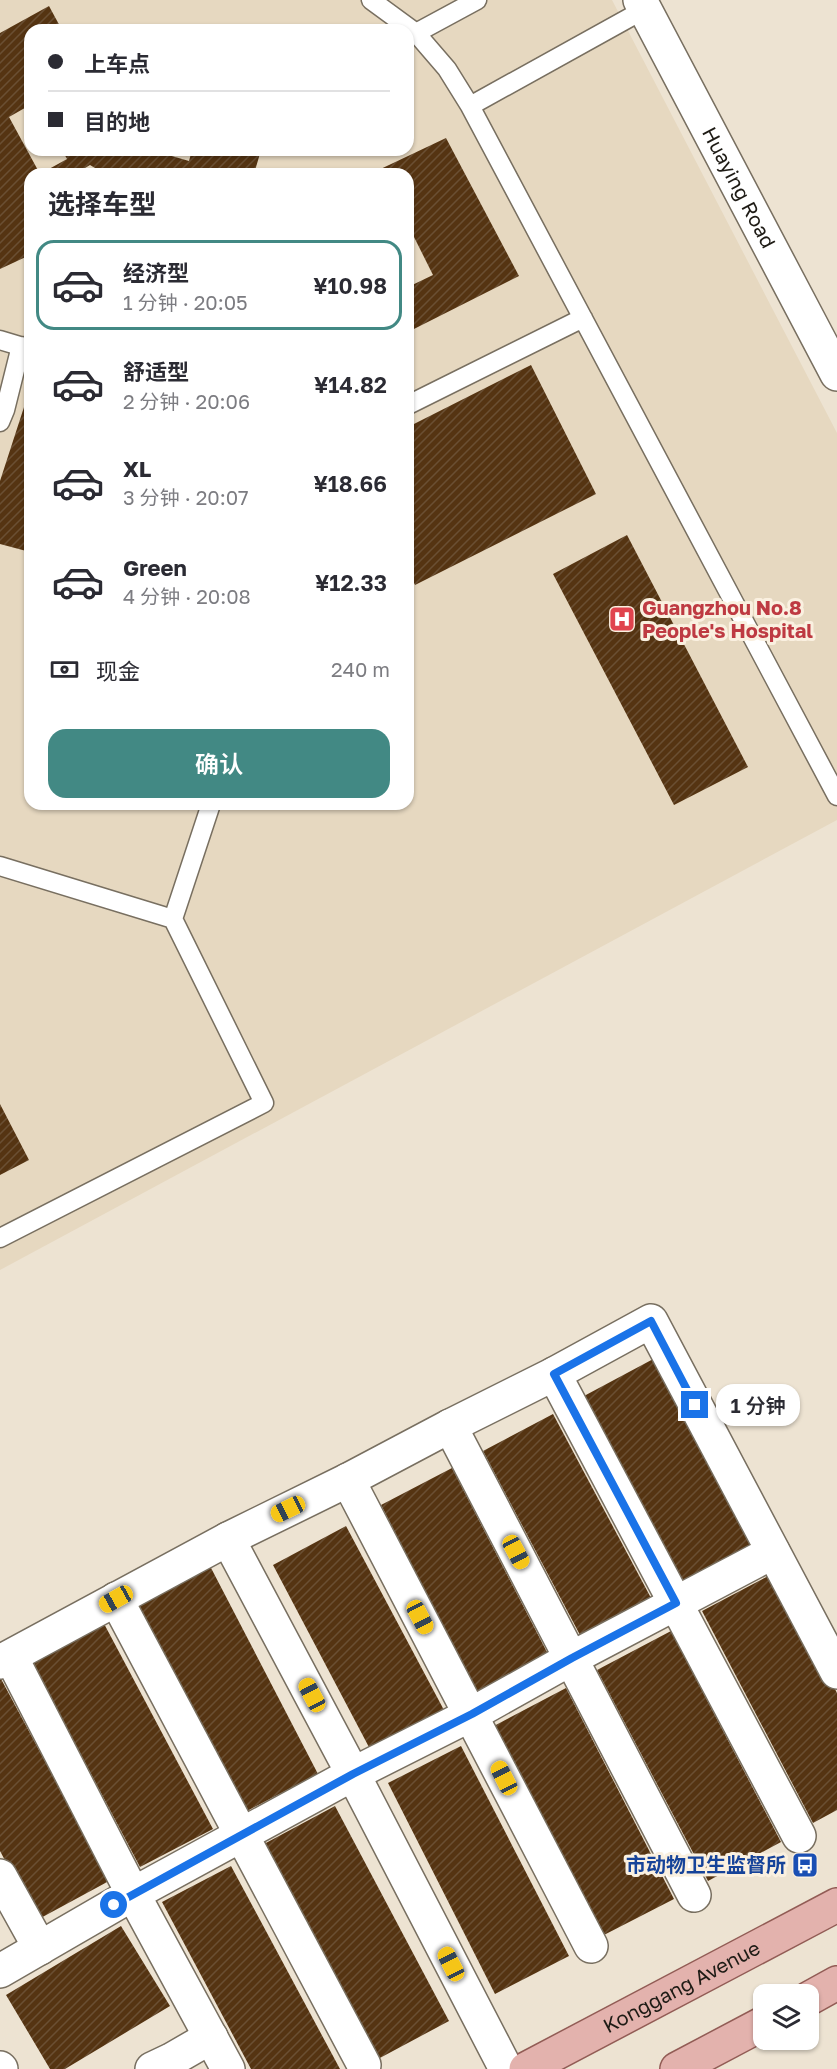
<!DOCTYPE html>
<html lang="zh">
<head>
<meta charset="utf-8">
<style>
	:root { --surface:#fff; --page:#f2f2f3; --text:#2b2b33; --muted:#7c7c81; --line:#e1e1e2; --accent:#428984 }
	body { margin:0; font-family:"Golos Text","Noto Sans SC",sans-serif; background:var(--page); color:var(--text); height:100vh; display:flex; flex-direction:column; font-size:22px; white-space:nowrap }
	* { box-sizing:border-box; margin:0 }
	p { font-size:20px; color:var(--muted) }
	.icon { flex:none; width:33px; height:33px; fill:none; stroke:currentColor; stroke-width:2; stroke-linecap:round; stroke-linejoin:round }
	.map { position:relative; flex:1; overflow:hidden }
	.details { position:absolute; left:24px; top:168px; width:390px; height:642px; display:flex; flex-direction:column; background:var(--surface); border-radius:18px; box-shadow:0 2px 4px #0004 }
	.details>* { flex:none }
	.banner { position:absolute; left:24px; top:24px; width:390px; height:132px; border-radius:18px; box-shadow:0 2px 4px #0004; display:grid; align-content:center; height:132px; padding:0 24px; background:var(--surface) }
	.fabs { position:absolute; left:753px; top:1984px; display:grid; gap:12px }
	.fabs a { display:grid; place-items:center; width:66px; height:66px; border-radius:12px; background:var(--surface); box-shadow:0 2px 4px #0004; font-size:30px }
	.end { position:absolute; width:27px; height:27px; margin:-14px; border:8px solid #1a73e8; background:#fff; box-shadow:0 0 0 3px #fff }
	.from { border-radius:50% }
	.bubble { position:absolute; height:42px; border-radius:18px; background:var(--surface); box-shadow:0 2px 4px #0004; font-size:20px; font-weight:600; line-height:42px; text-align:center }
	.car { position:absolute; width:18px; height:36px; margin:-18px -9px; border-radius:8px; box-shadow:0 0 4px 2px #0007; background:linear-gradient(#f5c518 24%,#345 0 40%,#f5c518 0 76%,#345 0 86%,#f5c518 0) }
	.banner b { display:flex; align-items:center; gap:21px; height:57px; font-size:22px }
	.banner b+b { border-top:2px solid var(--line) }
	.banner i { width:15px; height:15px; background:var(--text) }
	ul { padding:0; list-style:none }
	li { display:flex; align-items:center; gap:18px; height:90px; margin:0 12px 9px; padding:0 12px; border:3px solid transparent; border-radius:18px }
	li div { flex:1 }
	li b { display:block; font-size:22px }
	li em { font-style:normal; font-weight:600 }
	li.on { border-color:var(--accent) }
	li>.icon { width:54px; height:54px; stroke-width:1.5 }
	h2 { padding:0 24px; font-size:27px; line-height:72px }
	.pay { display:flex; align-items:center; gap:15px; height:66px; padding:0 24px; font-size:22px }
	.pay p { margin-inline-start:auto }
	.button { display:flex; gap:12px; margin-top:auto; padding:12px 24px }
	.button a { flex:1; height:69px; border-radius:18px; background:var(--accent); color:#fff; font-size:24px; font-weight:600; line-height:69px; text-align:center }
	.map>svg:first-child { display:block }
	.built { fill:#e6d8c0; fill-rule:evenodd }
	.building { fill:url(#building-hatch) }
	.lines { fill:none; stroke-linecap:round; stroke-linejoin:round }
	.lane-casing { stroke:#786f60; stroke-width:21 }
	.street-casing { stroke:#786f60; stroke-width:36 }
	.primary-casing { stroke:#925c55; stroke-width:36 }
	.lane { stroke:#fff; stroke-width:18 }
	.street { stroke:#fff; stroke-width:33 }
	.primary { stroke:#e3b2ad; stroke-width:33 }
	.route { stroke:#1a73e8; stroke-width:8 }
	.labels { text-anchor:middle; stroke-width:6; stroke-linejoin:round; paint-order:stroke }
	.street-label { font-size:20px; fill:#1e1b15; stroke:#faf0e0 }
	.health-label { font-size:20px; font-weight:bold; fill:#be3a42; stroke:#faf0e0; text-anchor:start }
	.transit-label { font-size:20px; font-weight:bold; fill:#164399; stroke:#faf0e0; text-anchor:end }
</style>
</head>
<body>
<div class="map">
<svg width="837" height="2069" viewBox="0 0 837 2069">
	<defs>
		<pattern id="building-hatch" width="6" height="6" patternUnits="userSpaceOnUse" patternTransform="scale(1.5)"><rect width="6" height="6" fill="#553412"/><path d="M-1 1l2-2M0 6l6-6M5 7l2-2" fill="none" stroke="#6a4f33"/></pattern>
	</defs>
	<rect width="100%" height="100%" fill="#ede3d2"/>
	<path class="built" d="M0,0h612l225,433v387l-837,450zM30,30h378v120h-378zM30,174h378v630h-378z"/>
	<path class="building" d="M49,6l13,24h-32v75l-21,12 31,57 27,-15 -5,-9h89l38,11 3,-11h69l-7,24h-149l-15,-9 -15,9h-45v81l-30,14v-236z
		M446,138l73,138 -111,56v-45l25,-12 -22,-44 -3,2v-59h-38z
		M531,365l65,129 -181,91 -7,-14v-144z
		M25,404l5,1v147l-30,-8v-63z
		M627,535l121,232 -74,38 -121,-231z
		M0,1104l29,56 -29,15z
		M657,1357l100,185 -74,39 -99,-185z
		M553,1414l98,184 -71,37 -97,-184z
		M452,1468l97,188 -72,37 -96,-188z
		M346,1526l99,186 -74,39 -98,-186z
		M210,1566l108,208 -71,37 -109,-207z
		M774,1573l63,120v117l-24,13 -111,-212z
		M101,1618l112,211 -73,38 -111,-211z
		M671,1631l110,211 -73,39 -111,-211z
		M0,1677l109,204 -72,39 -37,-69z
		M566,1688l108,211 -74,38 -108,-210z
		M461,1746l108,210 -74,38 -107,-211z
		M335,1806l114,215 -71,38 -114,-215z
		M231,1866l109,203h-89l-89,-167z
		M121,1926l49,80 -105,63h-15l-44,-74z"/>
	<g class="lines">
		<defs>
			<path id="lane" d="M371,0l45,33 31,36 23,37 367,690
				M416,33l61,-33
				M470,106l175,-97
				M0,340l30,9
				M408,405l175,-87
				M0,422l5,-12 16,-64
				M0,866l173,53
				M0,1238l264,-135 -91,-184 38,-115"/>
			<g id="street">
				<path id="s1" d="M640,0l197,374"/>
				<path d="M554,1374l245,462"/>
				<path d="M450,1426l244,469"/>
				<path d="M348,1480l243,466"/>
				<path d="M228,1539l125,235 153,295"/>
				<path d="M116,1599l248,466"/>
				<path d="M11,1657l122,237 95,175"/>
				<path d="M0,1662l228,-123 120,-59 102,-54 104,-52 97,-53 186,351"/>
				<path d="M0,1876l40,72"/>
				<path d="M0,1971l133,-77 220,-120 119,-60 100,-56 201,-106"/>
				<path d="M0,2068l1,1"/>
				<path d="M152,2069l19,-9 40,-23"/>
			</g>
			<g id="primary">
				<path d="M808,1999l29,-16"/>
				<path id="s2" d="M526,2069l311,-164"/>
				<path d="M677,2069l87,-46"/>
			</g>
		</defs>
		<use href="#lane" class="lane-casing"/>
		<use href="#street" class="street-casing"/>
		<use href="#primary" class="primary-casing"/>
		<use href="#lane" class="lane"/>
		<use href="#street" class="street"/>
		<use href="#primary" class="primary"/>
	</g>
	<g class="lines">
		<path class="route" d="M114,1905l239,-131 119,-60 100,-56 104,-55 -122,-229 97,-53 44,84"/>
	</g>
	<defs>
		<symbol id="hospital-square" viewBox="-11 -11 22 22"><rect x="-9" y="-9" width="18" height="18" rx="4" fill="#e0444e" stroke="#faf0e0"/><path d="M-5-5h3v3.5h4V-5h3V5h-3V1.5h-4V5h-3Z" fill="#fff"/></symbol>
		<symbol id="bus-square" viewBox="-11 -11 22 22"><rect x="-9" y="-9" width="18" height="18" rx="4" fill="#1a4fb4" stroke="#faf0e0"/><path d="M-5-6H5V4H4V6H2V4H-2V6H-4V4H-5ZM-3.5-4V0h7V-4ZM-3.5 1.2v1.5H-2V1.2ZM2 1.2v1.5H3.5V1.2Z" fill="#fff"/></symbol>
	</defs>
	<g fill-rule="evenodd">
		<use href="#hospital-square" x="607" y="604" width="30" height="30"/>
		<use href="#bus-square" x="790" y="1850" width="30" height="30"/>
	</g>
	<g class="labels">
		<g class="street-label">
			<text dy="7" stroke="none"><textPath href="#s1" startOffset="212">Huaying Road</textPath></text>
			<text dy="7" stroke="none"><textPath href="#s2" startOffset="176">Konggang Avenue</textPath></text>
		</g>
		<g class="health-label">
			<text x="642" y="615">Guangzhou No.8<tspan x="642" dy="23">People's Hospital</tspan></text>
		</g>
		<g class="transit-label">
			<text x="786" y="1872">市动物卫生监督所</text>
		</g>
	</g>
</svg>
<div class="fabs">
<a><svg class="icon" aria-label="layers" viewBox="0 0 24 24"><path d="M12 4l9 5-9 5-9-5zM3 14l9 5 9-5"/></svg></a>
</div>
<i class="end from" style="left:114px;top:1905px"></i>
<i class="end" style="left:695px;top:1405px"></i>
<div class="bubble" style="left:716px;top:1384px;width:84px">1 分钟</div>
<i class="car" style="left:288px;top:1509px;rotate:244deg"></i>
<i class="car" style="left:516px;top:1552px;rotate:152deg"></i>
<i class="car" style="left:116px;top:1599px;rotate:241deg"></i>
<i class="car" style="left:420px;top:1617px;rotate:152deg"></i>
<i class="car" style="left:312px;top:1695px;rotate:332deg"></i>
<i class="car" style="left:504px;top:1778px;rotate:333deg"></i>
<i class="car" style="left:451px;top:1964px;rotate:333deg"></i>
<div class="banner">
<b><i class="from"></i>上车点</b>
<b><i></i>目的地</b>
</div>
<section class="details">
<h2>选择车型</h2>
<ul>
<li class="on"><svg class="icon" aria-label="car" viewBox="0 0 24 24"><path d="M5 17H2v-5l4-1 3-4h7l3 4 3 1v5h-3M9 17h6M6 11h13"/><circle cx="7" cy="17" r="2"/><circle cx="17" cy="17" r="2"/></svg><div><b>经济型</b><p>1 分钟 · 20:05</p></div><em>¥10.98</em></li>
<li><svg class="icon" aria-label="car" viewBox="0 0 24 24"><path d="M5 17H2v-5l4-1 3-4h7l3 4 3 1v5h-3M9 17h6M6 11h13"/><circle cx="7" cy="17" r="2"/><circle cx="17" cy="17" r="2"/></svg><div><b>舒适型</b><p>2 分钟 · 20:06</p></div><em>¥14.82</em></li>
<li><svg class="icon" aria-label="car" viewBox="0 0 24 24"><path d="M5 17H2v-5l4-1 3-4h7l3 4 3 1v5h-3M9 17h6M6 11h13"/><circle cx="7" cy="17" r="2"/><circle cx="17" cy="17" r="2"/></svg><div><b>XL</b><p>3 分钟 · 20:07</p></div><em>¥18.66</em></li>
<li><svg class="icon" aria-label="car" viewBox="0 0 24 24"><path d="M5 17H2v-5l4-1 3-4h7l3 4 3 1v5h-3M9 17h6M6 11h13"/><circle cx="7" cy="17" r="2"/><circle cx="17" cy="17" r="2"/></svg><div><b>Green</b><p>4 分钟 · 20:08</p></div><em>¥12.33</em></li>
</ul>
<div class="pay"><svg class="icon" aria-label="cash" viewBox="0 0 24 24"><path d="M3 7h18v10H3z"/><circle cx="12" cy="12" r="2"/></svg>现金<p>240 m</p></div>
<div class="button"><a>确认</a></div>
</section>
</div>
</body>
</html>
